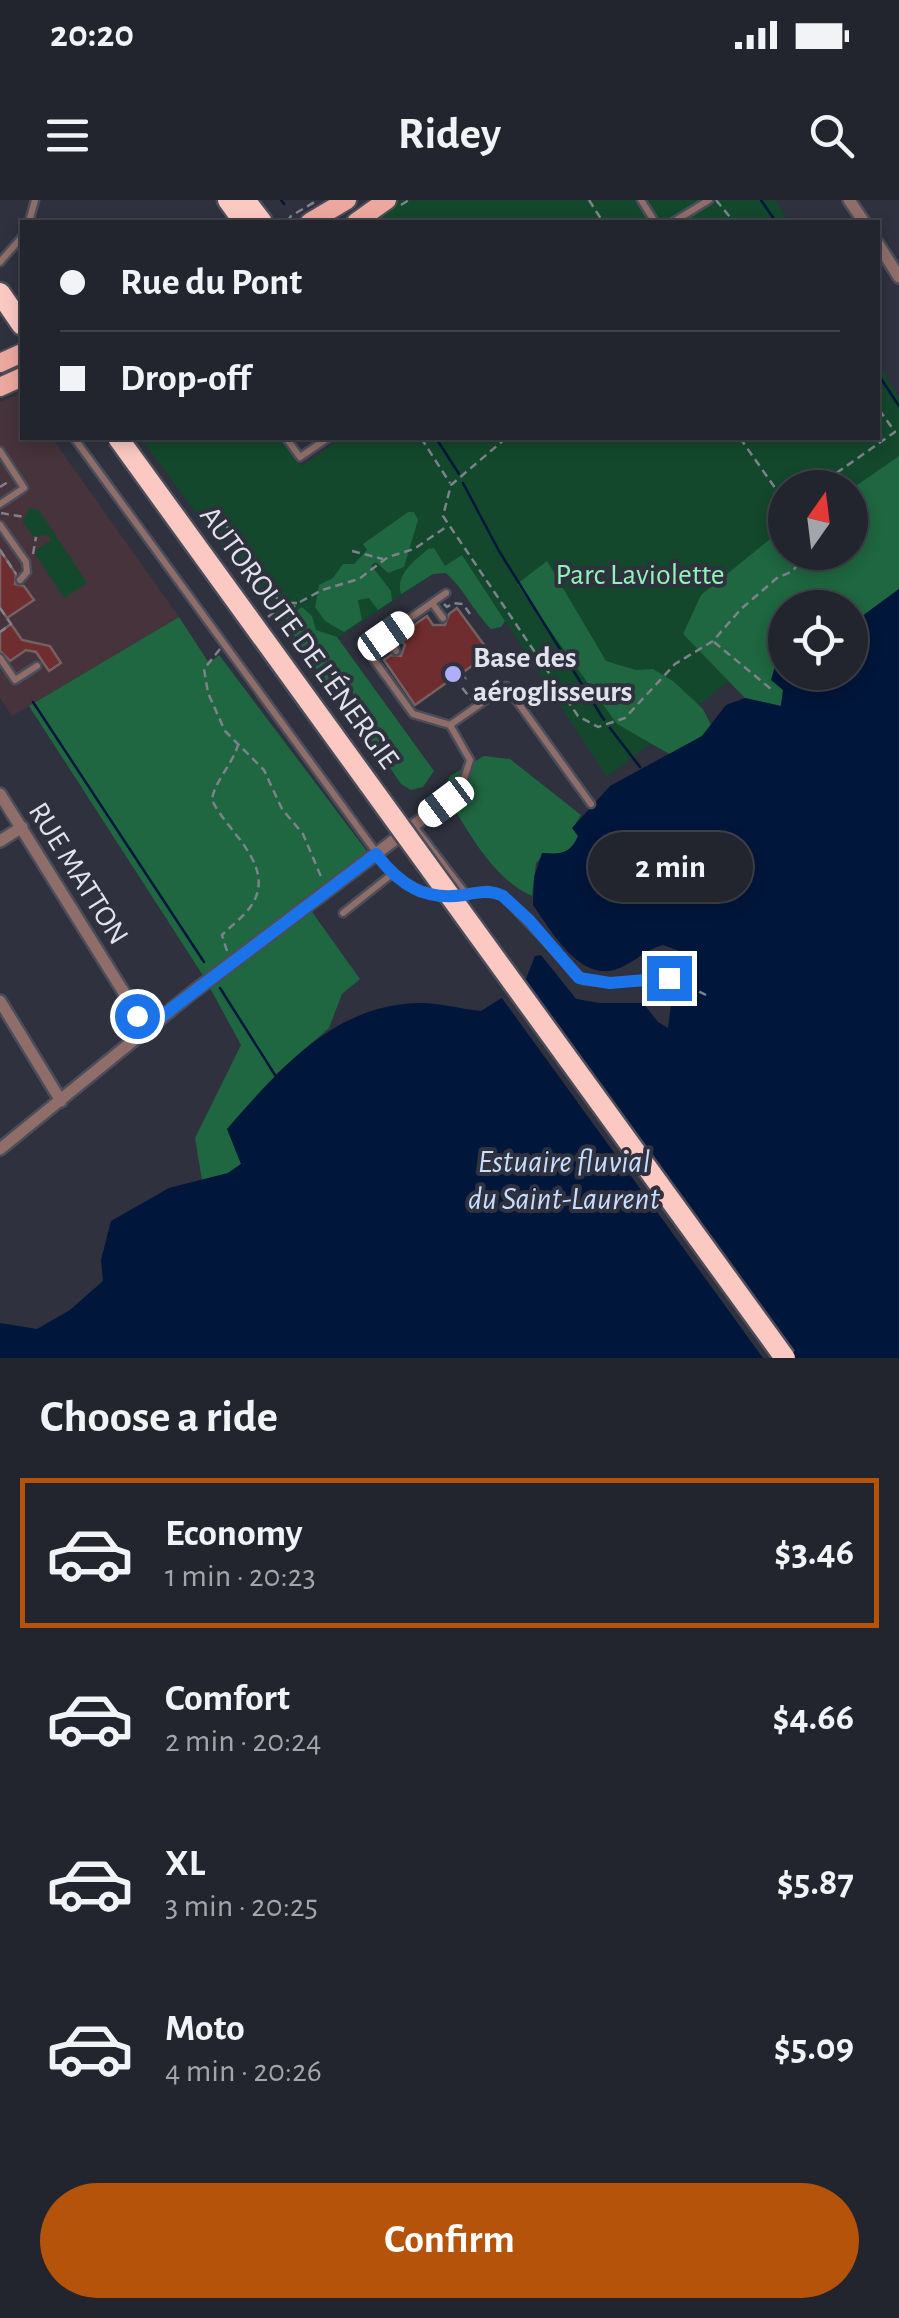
<!DOCTYPE html>
<html lang="en">
<head>
<meta charset="utf-8">
<style>
	:root { --surface:#23252e; --page:#2b2d36; --text:#f1f3f6; --muted:#a3a5aa; --line:#40424a; --accent:#b45309 }
	body { margin:0; font-family:"Alegreya Sans",sans-serif; background:var(--page); color:var(--text); height:100vh; display:flex; flex-direction:column; font-size:38px; white-space:nowrap }
	* { box-sizing:border-box; margin:0 }
	p { font-size:32px; color:var(--muted) }
	.icon { flex:none; width:55px; height:55px; fill:none; stroke:currentColor; stroke-width:2; stroke-linecap:round; stroke-linejoin:round }
	.map { position:relative; height:1158px; overflow:hidden }
	.drawer { display:flex; flex-direction:column; background:var(--surface); flex:1 }
	.drawer>* { flex:none }
	.hud { position:absolute; left:20px; top:20px; width:860px; height:220px; border-radius:0px; box-shadow:0 5px 15px #0003,0 0 0 2px var(--line); display:grid; align-content:center; height:220px; padding:0 40px; background:var(--surface) }
	.needle { width:65px; rotate:14deg }
	.buttons { position:absolute; left:768px; top:270px; display:grid; gap:20px }
	.buttons a { display:grid; place-items:center; width:100px; height:100px; border-radius:50%; background:var(--surface); box-shadow:0 5px 15px #0003,0 0 0 2px var(--line); font-size:50px }
	.end { position:absolute; width:45px; height:45px; margin:-22px; border:12px solid #1a73e8; background:#fff; box-shadow:0 0 0 5px #fff }
	.from { border-radius:50% }
	.bubble { position:absolute; height:70px; border-radius:35px; background:var(--surface); box-shadow:0 5px 15px #0003,0 0 0 2px var(--line); font-size:32px; font-weight:700; line-height:70px; text-align:center }
	.car { position:absolute; width:30px; height:60px; margin:-30px -15px; border-radius:12px; box-shadow:0 0 8px 2px #0007; background:linear-gradient(#fff 24%,#345 0 40%,#fff 0 76%,#345 0 86%,#fff 0) }
	.hud b { display:flex; align-items:center; gap:35px; height:95px; font-size:38px }
	.hud b+b { border-top:2px solid var(--line) }
	.hud i { width:25px; height:25px; background:var(--text) }
	ul { padding:0; list-style:none }
	li { display:flex; align-items:center; gap:30px; height:150px; margin:0 20px 15px; padding:0 20px; border:5px solid transparent; border-radius:0px }
	li div { flex:1 }
	li b { display:block; font-size:38px }
	li em { font-style:normal; font-weight:700 }
	li.on { border-color:var(--accent) }
	li>.icon { width:90px; height:90px; stroke-width:1.5 }
	h2 { padding:0 40px; font-size:45px; line-height:120px }
	.primary-button { display:flex; gap:20px; margin-top:auto; padding:20px 40px }
	.primary-button a { flex:1; height:115px; border-radius:60px; background:var(--accent); color:#fff; font-size:40px; font-weight:700; line-height:115px; text-align:center }
	.status { display:flex; justify-content:space-between; align-items:center; height:70px; padding:0 50px; background:var(--surface); direction:ltr }
	.status svg { height:28px; fill:currentColor }
	header { display:flex; justify-content:space-between; align-items:center; height:130px; padding:0 40px; background:var(--surface); font-size:45px; font-weight:700 }
	.map>svg:first-child { display:block }
	.commercial { fill:#46333c }
	.green { fill:#13482c; fill-rule:evenodd }
	.forest { fill:#1e6740 }
	.water { fill:#00163a }
	.pier { fill:#2f313e }
	.lines { fill:none; stroke-linecap:round; stroke-linejoin:round }
	.stream { stroke:#00163a; stroke-width:2.5 }
	.building { fill:#702d2f; stroke:#746160; stroke-width:2.5 }
	.lane-casing { stroke:#4b4d5a; stroke-width:11 }
	.street-casing { stroke:#4b4d5a; stroke-width:16 }
	.primary-casing { stroke:#4b4d5a; stroke-width:22 }
	.highway-casing { stroke:#4b4d5a; stroke-width:25 }
	.path { stroke:#7f818c; stroke-width:2.5; stroke-dasharray:8 5; stroke-linecap:butt }
	.lane { stroke:#8f6e69; stroke-width:6 }
	.street { stroke:#8f6e69; stroke-width:11 }
	.primary { stroke:#eca89f; stroke-width:18 }
	.highway { stroke:#fbc9c2; stroke-width:20 }
	.highway-bridge-casing { stroke:#4b4d5a; stroke-width:25; stroke-linecap:butt }
	.highway-bridge { stroke:#fbc9c2; stroke-width:20 }
	.route { stroke:#1a73e8; stroke-width:12 }
	.poi-dot { fill:#afaefa; stroke:#2f313e; stroke-width:4 }
	.labels { text-anchor:middle; stroke-width:8; stroke-linejoin:round; paint-order:stroke }
	.park-label { font-size:30px; fill:#91f3b7; stroke:#2f313e }
	.street-label { font-size:30px; fill:#e1e3ec; stroke:#2f313e }
	.poi-label { font-size:30px; font-weight:bold; fill:#e1e3ec; stroke:#2f313e; text-anchor:start }
	.water-label { font-size:32px; font-style:italic; fill:#c8defe; stroke:#2f313e }
</style>
</head>
<body>
<div class="status"><b>20:20</b><svg viewBox="0 0 49 12"><path d="M0 12V9h3v3zM5 12V6h3v6zM10 12V3h3v9zM15 12V0h3v12zM26 1h20v11H26zM47 4h2v5h-2z"/></svg></div>
<header><svg class="icon" aria-label="menu" viewBox="0 0 24 24"><path d="M4 6h16M4 12h16M4 18h16"/></svg>Ridey<svg class="icon" aria-label="search" viewBox="0 0 24 24"><circle cx="10" cy="10" r="6"/><path d="M15 15l6 6"/></svg></header>
<div class="map">
<svg width="899" height="1158" viewBox="0 0 899 1158">
	<rect width="100%" height="100%" fill="#2f313e"/>
	<path class="commercial" d="M21,193l1,45h30l127,179 -167,99 -12,-18v-296z"/>
	<path class="green" d="M397,0h378l14,22h-424z
		M878,163l21,35v149l-114,61v29l-178,140 -145,-222 -158,105 -163,-222h140l21,28 39,-28h537zM785,288h65v64h-65z
		M29,308l10,2 48,73 -23,15 -30,-46 17,-12 -3,-5 -15,1 -10,-14z"/>
	<path class="forest" d="M899,256v133l-49,36v-17h-65v48l-8,3 2,24 4,7 -2,16 -36,-8 -62,-64 18,-39 84,-68v25h65v-62z
		M408,312h6l4,8 -14,47 -16,6 -12,-11 -5,3 20,26 1,10 -14,9 -9,-12 -11,2 4,20 -18,12 -19,-11 -10,-14 4,-22 14,-7 10,-14h11l13,-14 -4,-6z
		M434,348l11,18 17,-11 43,66 -4,6 -10,2c-17,-17 -27,-40 -45,-56l-13,1 -32,20c-6,-19 13,-33 27,-45z
		M547,361l59,100 30,9 17,-1 20,12 30,28 8,16 -9,11 -31,19 -54,-31 -100,-140z
		M302,407l10,9 4,14 21,7 97,134 -11,16 -12,3 -10,-6 -42,-62 -6,-16v-19l-28,-6c-8,-10 -39,-56 -39,-63z
		M179,417l30,46 10,-8 150,199 -64,48 55,77 -18,15 -13,34 -54,47 -34,89 -13,9 -26,7 -7,-42 46,-93 -37,-68 -175,-271z
		M484,556l26,3 71,56 -8,13 5,8c-6,15 -17,22 -33,17l-9,10 -4,33c-41,-18 -66,-69 -89,-106l7,-14z"/>
	<path class="water" d="M899,389v769h-899v-35l37,6 33,-19 33,-29 -2,-21 10,-39 58,-33 59,-15 13,-9 -14,-35c52,-59 107,-125 193,-126 20,0 41,6 61,8l43,-27 11,-28 6,-1 35,44 24,4h43l15,19 10,6 3,-24 23,-39 -3,-10 -28,-10c-18,4 -31,20 -49,25 -36,10 -64,-41 -81,-65l1,-28 8,-24c17,1 28,2 36,-17l-6,-8 38,-42 92,-50 24,-31 19,-7 36,8 2,-16 -12,-10 6,-21 8,-3v16h65v-47z"/>
	<path class="pier" d="M519,781l274,377h-30l-264,-364z"/>
	<g class="lines">
		<path class="stream" d="M281,0l3,4
			M761,0l15,22
			M878,174l21,32
			M436,238l23,36
			M463,283l36,68 105,169
			M33,502l171,260
			M610,528l30,39
			M220,788l55,87"/>
	</g>
	<path class="building" d="M0,350l16,24 -1,10 9,2 10,14 -27,18 -7,-10z
		M457,408l33,45 -28,20 3,5 -9,-2 -41,29 -31,-45 7,-5 10,1 4,-11 -7,-9 29,-20 6,9h12l4,-11z
		M11,424l11,16 28,6 11,17 -12,8 -13,-19 -10,-2 -16,11 -10,-10v-19z"/>
	<g class="lines">
		<defs>
			<path id="lane" d="M641,0l14,22
				M29,22l6,-22
				M673,22l36,-22
				M0,62l22,-25
				M74,238l318,436 28,18 25,4
				M286,238l14,19 28,-19
				M0,251l24,37 -24,16
				M0,325l26,37 1,10 -7,8
				M446,393l-80,56 47,65 37,11
				M432,403l11,15
				M386,436l10,15
				M0,458l15,22 22,-14
				M447,601l14,-13 9,-28 -20,-35 56,-39 85,118
				M414,626l52,68
				M457,695l31,-4 15,5 80,84 27,3 59,-5
				M343,713l49,-39"/>
			<path id="street" d="M849,0l15,22
				M878,44l21,33
				M0,594l146,234
				M0,641l22,-14
				M0,801l61,100
				M0,949l193,-157 253,-191"/>
			<path id="primary" d="M310,22l37,-22
				M356,22l31,-22
				M0,163l22,-10
				M0,187l22,-10"/>
			<path id="highway" d="M228,0l16,22
				M245,0l17,22
				M0,93l22,32"/>
		</defs>
		<use href="#lane" class="lane-casing"/>
		<use href="#street" class="street-casing"/>
		<use href="#primary" class="primary-casing"/>
		<use href="#highway" class="highway-casing"/>
		<path class="path" d="M589,0l14,22
			M716,0l18,22
			M401,5l8,-5
			M287,22l4,-6 27,-16
			M421,238l29,45
			M506,238l-55,47 -8,31 135,200 20,11 27,-9 50,-54 38,-23 28,-32 36,-31 16,-7 13,-19
			M740,238l45,64
			M0,287l11,-7
			M815,288l80,-56 -17,-24
			M216,311l65,93
			M1,313l23,4
			M0,350l16,24
			M352,351l31,8
			M33,354l3,-17
			M300,402l22,-12 37,-11 29,-22 26,-8 32,-22
			M444,404l3,3 6,-4 10,1 7,10
			M0,408l11,16 -11,8
			M268,417l17,-14h13l-11,10h-13
			M714,442l57,47
			M220,449l-16,20 4,24 17,38 39,39 18,39 21,25 19,45
			M454,478l18,22
			M227,751l-5,-16c11,-11 27,-22 33,-36 17,-37 -29,-69 -43,-99 2,-18 20,-35 26,-55
			M676,780l30,15"/>
		<use href="#lane" class="lane"/>
		<use href="#street" class="street"/>
		<use href="#primary" class="primary"/>
		<use href="#highway" class="highway"/>
		<defs>
			<path id="highway-bridge" d="M118,238l667,920"/>
		</defs>
		<use href="#highway-bridge" class="highway-bridge-casing"/>
		<use href="#highway-bridge" class="highway-bridge"/>
	</g>
	<g class="lines">
		<path class="route" d="M137,816l9,12 230,-174c24,31 48,47 88,41 15,-3 26,-5 39,1l26,24 50,58 31,5 59,-5"/>
	</g>
	<circle class="poi-dot" cx="453" cy="474" r="10"/>
	<g class="labels">
		<g class="park-label">
			<text x="640" y="384">Parc Laviolette</text>
		</g>
		<g class="street-label">
			<text transform="translate(300 437) rotate(54)" y="10">AUTOROUTE DE L'ÉNERGIE</text>
			<text transform="translate(79 673) rotate(58)" y="10">RUE MATTON</text>
		</g>
		<g class="poi-label">
			<text x="473" y="467">Base des<tspan x="473" dy="34">aéroglisseurs</tspan></text>
		</g>
		<g class="water-label">
			<text x="564" y="972">Estuaire fluvial<tspan x="564" dy="37">du Saint-Laurent</tspan></text>
		</g>
	</g>
</svg>
<div class="buttons">
<a><svg class="needle" viewBox="-14 -14 28 28"><path d="M0-13l5 13h-10z" fill="#e53935"/><path d="M0 13l5-13h-10z" fill="#a3a5aa"/></svg></a>
<a><svg class="icon" aria-label="locate" viewBox="0 0 24 24"><circle cx="12" cy="12" r="6"/><path d="M12 2v4M12 18v4M2 12h4M18 12h4"/></svg></a>
</div>
<i class="end from" style="left:137px;top:816px"></i>
<i class="end" style="left:669px;top:778px"></i>
<div class="bubble" style="left:588px;top:632px;width:165px">2 min</div>
<i class="car" style="left:386px;top:436px;rotate:55deg"></i>
<i class="car" style="left:446px;top:602px;rotate:233deg"></i>
<div class="hud">
<b><i class="from"></i>Rue du Pont</b>
<b><i></i>Drop-off</b>
</div>
</div>
<section class="drawer">
<h2>Choose a ride</h2>
<ul>
<li class="on"><svg class="icon" aria-label="car" viewBox="0 0 24 24"><path d="M5 17H2v-5l4-1 3-4h7l3 4 3 1v5h-3M9 17h6M6 11h13"/><circle cx="7" cy="17" r="2"/><circle cx="17" cy="17" r="2"/></svg><div><b>Economy</b><p>1 min · 20:23</p></div><em>$3.46</em></li>
<li><svg class="icon" aria-label="car" viewBox="0 0 24 24"><path d="M5 17H2v-5l4-1 3-4h7l3 4 3 1v5h-3M9 17h6M6 11h13"/><circle cx="7" cy="17" r="2"/><circle cx="17" cy="17" r="2"/></svg><div><b>Comfort</b><p>2 min · 20:24</p></div><em>$4.66</em></li>
<li><svg class="icon" aria-label="car" viewBox="0 0 24 24"><path d="M5 17H2v-5l4-1 3-4h7l3 4 3 1v5h-3M9 17h6M6 11h13"/><circle cx="7" cy="17" r="2"/><circle cx="17" cy="17" r="2"/></svg><div><b>XL</b><p>3 min · 20:25</p></div><em>$5.87</em></li>
<li><svg class="icon" aria-label="car" viewBox="0 0 24 24"><path d="M5 17H2v-5l4-1 3-4h7l3 4 3 1v5h-3M9 17h6M6 11h13"/><circle cx="7" cy="17" r="2"/><circle cx="17" cy="17" r="2"/></svg><div><b>Moto</b><p>4 min · 20:26</p></div><em>$5.09</em></li>
</ul>
<div class="primary-button"><a>Confirm</a></div>
</section>
</body>
</html>
